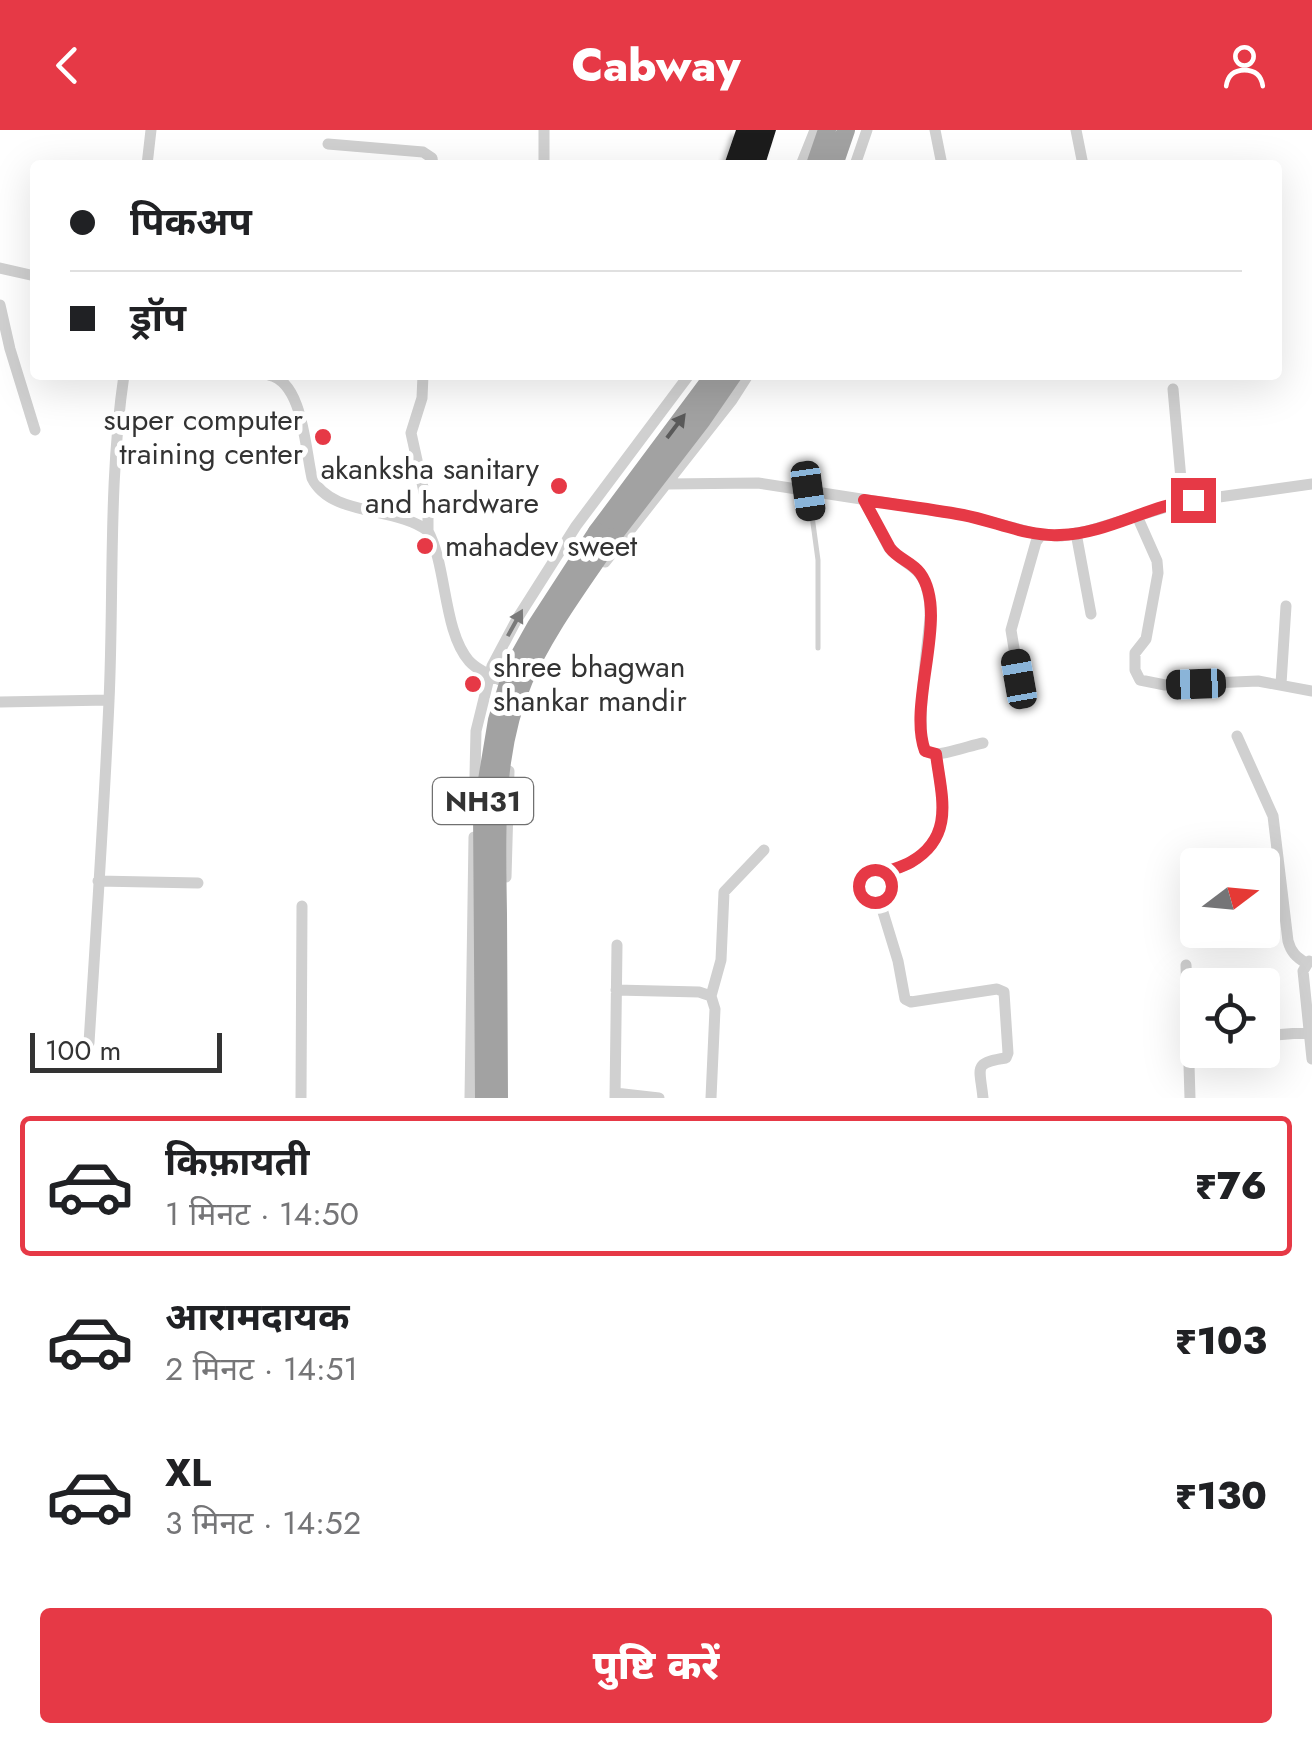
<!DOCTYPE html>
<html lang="hi">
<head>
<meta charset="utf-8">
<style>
	:root { --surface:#fff; --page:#f2f2f2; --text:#202124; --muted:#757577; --line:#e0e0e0; --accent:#e63946 }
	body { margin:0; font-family:Jost,"Noto Sans Devanagari",sans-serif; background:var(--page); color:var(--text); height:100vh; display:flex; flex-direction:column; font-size:38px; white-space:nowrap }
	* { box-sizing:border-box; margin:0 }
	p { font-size:32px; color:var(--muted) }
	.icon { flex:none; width:55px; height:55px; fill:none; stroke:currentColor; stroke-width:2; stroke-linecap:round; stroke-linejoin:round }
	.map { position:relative; height:968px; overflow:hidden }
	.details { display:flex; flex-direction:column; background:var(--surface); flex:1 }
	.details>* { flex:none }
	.banner { position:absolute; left:30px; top:30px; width:1252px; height:220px; border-radius:10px; box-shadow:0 10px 40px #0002; display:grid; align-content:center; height:220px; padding:0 40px; background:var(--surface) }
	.needle { width:65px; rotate:74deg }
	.fabs { position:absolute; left:1180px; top:718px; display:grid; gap:20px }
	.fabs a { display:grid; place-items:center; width:100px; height:100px; border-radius:10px; background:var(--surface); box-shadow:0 10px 40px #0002; font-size:50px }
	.scale { position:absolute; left:30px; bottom:25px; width:192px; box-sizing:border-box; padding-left:10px; border:5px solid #333; border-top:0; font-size:28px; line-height:35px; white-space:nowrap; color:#333; -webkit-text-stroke:8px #fff; paint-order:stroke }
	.end { position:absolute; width:45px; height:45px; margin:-22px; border:12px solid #e63946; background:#fff; box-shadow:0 0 0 5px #fff }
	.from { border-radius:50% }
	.car { position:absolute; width:30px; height:60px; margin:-30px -15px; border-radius:12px; box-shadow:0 0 8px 2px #0007; background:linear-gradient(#222 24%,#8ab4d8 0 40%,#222 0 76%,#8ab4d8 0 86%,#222 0) }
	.banner b { display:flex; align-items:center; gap:35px; height:95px; font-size:38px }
	.banner b+b { border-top:2px solid var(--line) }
	.banner i { width:25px; height:25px; background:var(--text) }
	ul { padding:18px 0 0; list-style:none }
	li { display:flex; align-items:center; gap:30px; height:140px; margin:0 20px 15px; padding:0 20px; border:5px solid transparent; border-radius:10px }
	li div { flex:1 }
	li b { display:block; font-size:38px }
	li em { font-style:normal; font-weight:800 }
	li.on { border-color:var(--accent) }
	li>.icon { width:90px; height:90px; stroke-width:1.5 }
	.button { display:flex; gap:20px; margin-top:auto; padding:20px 40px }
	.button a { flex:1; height:115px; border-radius:10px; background:var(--accent); color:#fff; font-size:40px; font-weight:800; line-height:115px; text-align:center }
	header { display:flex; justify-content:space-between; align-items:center; height:130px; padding:0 40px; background:var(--accent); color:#fff; font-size:45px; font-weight:800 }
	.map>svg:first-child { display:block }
	.building { fill:#1a1a1a; filter:url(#shadow) }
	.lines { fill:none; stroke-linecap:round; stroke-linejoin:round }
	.service { stroke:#d0d0d0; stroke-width:5 }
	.minor { stroke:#d0d0d0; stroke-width:11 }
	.trunk { stroke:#a2a2a2; stroke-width:18 }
	.trunk-bridge { stroke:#a2a2a2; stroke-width:18 }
	.oneway { fill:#5a5a5a }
	.oneway2 { fill:#7a7a7a }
	.route { stroke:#e63946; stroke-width:12 }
	.poi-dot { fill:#e63946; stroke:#fff; stroke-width:4 }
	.labels { text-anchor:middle; stroke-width:10; stroke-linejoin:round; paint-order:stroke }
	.shield { fill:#fff; stroke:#707070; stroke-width:2.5 }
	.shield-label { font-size:28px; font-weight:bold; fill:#333 }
	.poi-label { font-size:30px; fill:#333; stroke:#fff; text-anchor:end }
</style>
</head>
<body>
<header><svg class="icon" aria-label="back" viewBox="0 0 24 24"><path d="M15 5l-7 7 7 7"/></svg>Cabway<svg class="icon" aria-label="person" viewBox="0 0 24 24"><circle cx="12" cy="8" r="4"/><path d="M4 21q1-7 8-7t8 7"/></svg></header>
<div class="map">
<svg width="1312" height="968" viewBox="0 0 1312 968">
	<defs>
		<filter id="shadow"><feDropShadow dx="-5" dy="5" stdDeviation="2.5" flood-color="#0004"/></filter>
	</defs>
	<rect width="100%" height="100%" fill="#fff"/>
	<path class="building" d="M736,0h40l-11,35h-41z"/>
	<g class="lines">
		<path class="service" d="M809,364l9,66v88"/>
		<path class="minor" d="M544,0v35
			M935,0l7,35
			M1076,0l7,35
			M328,14l95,8 9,6 1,7
			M147,35l4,-35
			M801,35l14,-35
			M855,35l12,-35
			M0,138l35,8
			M0,175l10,44 25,81
			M269,245c34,7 36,73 43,103 19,39 84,28 116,53 19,35 15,100 41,130 10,11 28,17 41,24
			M423,245l-1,23 -11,35 17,77v21
			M1173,259l10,113
			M667,354l91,-1 206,32 77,20 20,1 27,-5 95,-29 129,-18
			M864,370l25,48c13,15 31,18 37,38 3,10 5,21 4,31 -1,21 -19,130 0,136 10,4 41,-8 53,-10
			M1137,386l20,45 1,12 -12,66 -11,14v17l5,10 25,5 93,-4 54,10
			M1076,403l15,81
			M605,432l127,-162 16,-25
			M1019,549l-8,-49 25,-88 5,-7
			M1281,554l5,-78
			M0,572l109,-2
			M1237,606l36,80 15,125c3,11 8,16 18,22
			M936,624c5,41 20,82 -25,108 -11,7 -25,8 -36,16v8l23,75 7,38 6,3 86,-13 7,3 4,61 -2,5c-34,5 -26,9 -23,40
			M474,689l2,-88 16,-65 25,-47 59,-93 113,-151
			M506,747l3,-106
			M98,751l100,2
			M1309,831l-6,10 9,88
			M1186,835l4,133
			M616,860l83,2 12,4 4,13 -4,89
			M711,866l10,-36 3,-68 40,-42
			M1262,906l50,-4
			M89,913c7,-114 15,-228 20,-342 5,-108 -1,-218 15,-326
			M615,963l44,5
			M301,968l1,-192
			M470,968l4,-261
			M615,968l2,-153"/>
		<path class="trunk" d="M815,35l12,-35
			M834,35l12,-35
			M597,402l117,-157
			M612,407l90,-117 31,-45"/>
		<path class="trunk-bridge" d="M484,968l-2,-288 15,-90 16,-53 23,-41 61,-94
			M499,968c0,-61 -1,-123 -1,-184 -1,-78 -6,-160 26,-234 22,-51 58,-97 88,-143"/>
	</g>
	<defs><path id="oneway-solid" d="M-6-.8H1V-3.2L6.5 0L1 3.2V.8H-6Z" transform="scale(2.5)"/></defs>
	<use class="oneway" href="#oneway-solid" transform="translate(676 296) rotate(-53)"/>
	<use class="oneway2" href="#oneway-solid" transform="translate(515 493) rotate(-61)"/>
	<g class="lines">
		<path class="route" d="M875,756v-8c11,-8 24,-9 36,-16 45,-26 30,-67 25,-108l-11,-3c-18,-48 25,-137 -5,-178 -8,-11 -22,-14 -30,-25l-26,-48c33,5 66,9 99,15 32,6 64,22 97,20 46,-1 88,-29 133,-35"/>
	</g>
	<g class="poi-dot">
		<circle cx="323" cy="307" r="10"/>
		<circle cx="559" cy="356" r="10"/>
		<circle cx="425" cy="416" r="10"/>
		<circle cx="473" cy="554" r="10"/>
	</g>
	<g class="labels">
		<rect class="shield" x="433" y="648" width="100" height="46" rx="8"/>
		<g class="shield-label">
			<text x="483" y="681">NH31</text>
		</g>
		<g class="poi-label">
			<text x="303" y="300">super computer<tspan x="303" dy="34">training center</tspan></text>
			<text x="539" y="349">akanksha sanitary<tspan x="539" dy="34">and hardware</tspan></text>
			<text x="445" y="426" text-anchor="start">mahadev sweet</text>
			<text x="493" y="547" text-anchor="start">shree bhagwan<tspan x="493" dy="34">shankar mandir</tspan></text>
		</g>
	</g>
</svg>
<div class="fabs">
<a><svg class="needle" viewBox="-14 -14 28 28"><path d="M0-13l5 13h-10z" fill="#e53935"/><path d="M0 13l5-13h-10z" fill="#757577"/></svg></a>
<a><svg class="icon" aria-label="locate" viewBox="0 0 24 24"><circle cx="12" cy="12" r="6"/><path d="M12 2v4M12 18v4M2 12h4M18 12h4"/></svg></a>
</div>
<div class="scale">100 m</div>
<i class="end from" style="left:875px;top:756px"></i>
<i class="end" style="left:1193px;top:370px"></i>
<i class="car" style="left:808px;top:361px;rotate:172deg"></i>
<i class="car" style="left:1019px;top:549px;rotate:350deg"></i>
<i class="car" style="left:1196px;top:554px;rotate:268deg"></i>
<div class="banner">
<b><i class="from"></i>पिकअप</b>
<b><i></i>ड्रॉप</b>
</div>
</div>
<section class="details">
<ul>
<li class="on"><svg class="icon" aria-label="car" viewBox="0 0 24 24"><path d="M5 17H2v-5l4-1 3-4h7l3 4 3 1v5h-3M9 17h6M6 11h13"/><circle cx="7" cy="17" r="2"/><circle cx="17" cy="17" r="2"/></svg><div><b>किफ़ायती</b><p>1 मिनट · 14:50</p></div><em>₹76</em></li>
<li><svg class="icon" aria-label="car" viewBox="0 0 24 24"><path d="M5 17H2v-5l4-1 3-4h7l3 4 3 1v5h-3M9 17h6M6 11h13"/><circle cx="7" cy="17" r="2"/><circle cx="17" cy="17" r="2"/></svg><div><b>आरामदायक</b><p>2 मिनट · 14:51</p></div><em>₹103</em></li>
<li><svg class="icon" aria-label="car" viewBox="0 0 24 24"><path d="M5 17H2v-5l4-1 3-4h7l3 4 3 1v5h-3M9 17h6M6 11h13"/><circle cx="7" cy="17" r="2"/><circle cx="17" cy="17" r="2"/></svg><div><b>XL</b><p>3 मिनट · 14:52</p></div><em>₹130</em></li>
</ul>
<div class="button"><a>पुष्टि करें</a></div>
</section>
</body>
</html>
